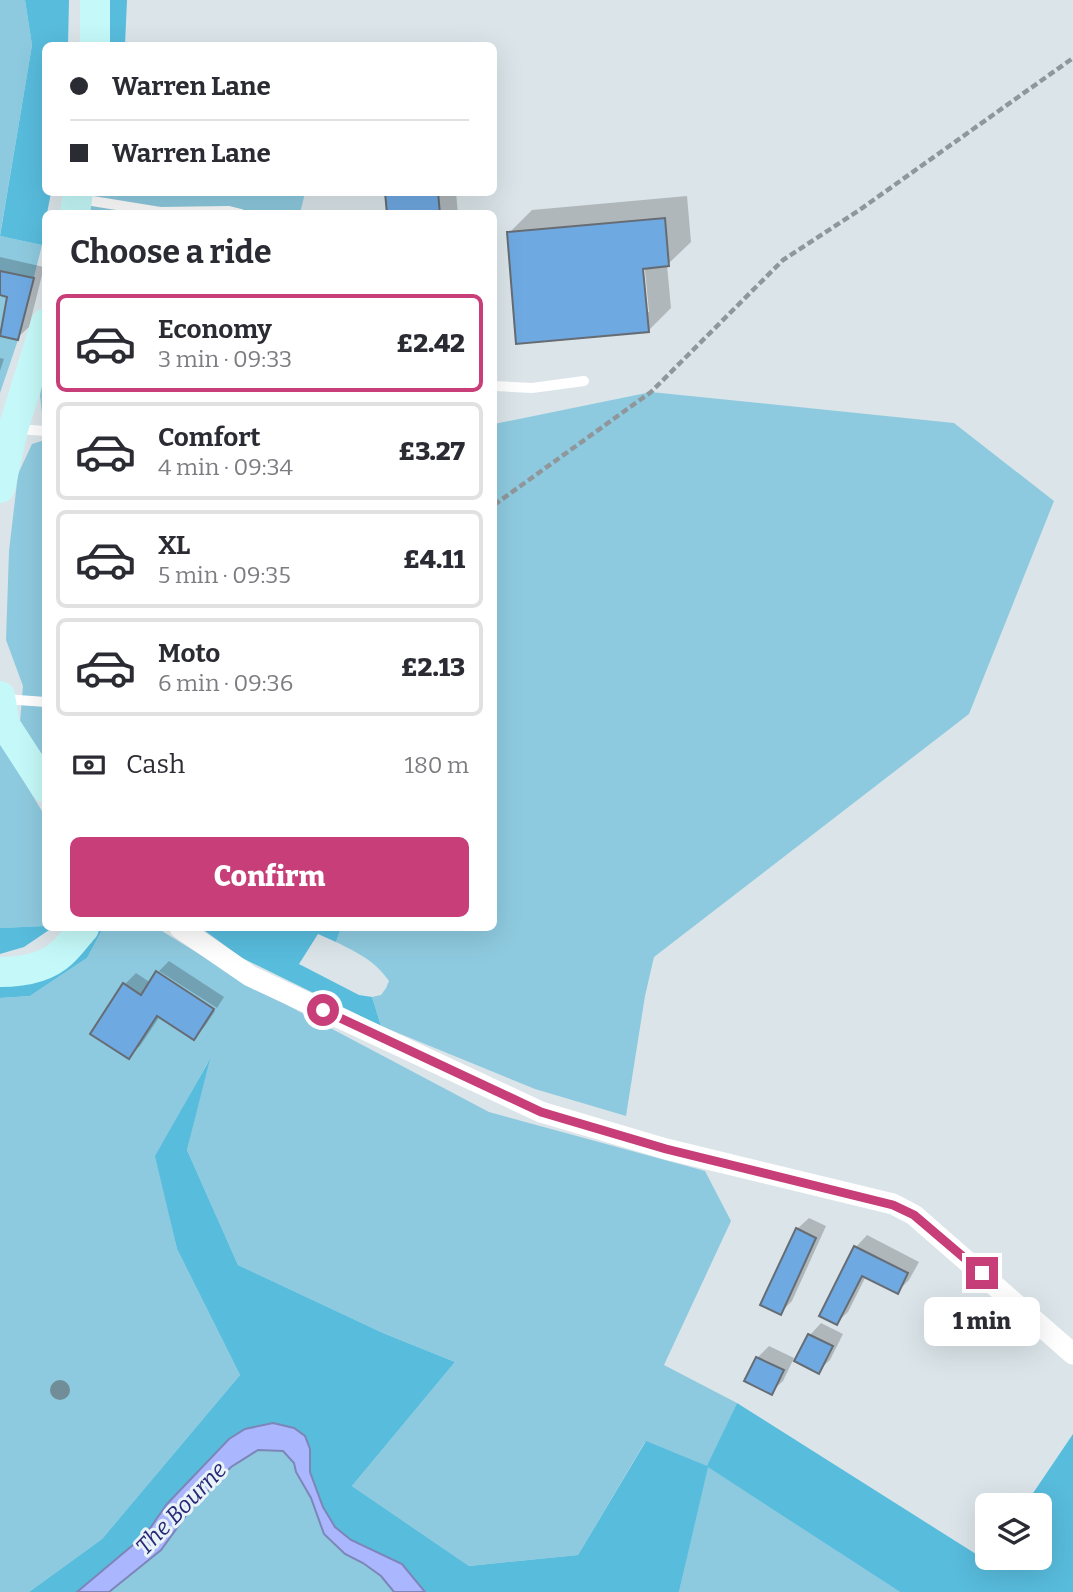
<!DOCTYPE html>
<html lang="en">
<head>
<meta charset="utf-8">
<style>
	:root { --surface:#fff; --page:#f2f2f3; --text:#2b2b33; --muted:#7c7c81; --line:#e1e1e2; --accent:#c73e79 }
	body { margin:0; font-family:Bitter,serif; background:var(--page); color:var(--text); height:100vh; display:flex; flex-direction:column; font-size:26px; white-space:nowrap }
	* { box-sizing:border-box; margin:0 }
	p { font-size:23px; color:var(--muted) }
	.icon { flex:none; width:38px; height:38px; fill:none; stroke:currentColor; stroke-width:2; stroke-linecap:round; stroke-linejoin:round }
	.map { position:relative; flex:1; overflow:hidden }
	.drawer { position:absolute; left:42px; top:210px; width:455px; height:721px; display:flex; flex-direction:column; background:var(--surface); border-radius:10px; box-shadow:0 7px 28px #0002 }
	.drawer>* { flex:none }
	.banner { position:absolute; left:42px; top:42px; width:455px; height:154px; border-radius:10px; box-shadow:0 7px 28px #0002; display:grid; align-content:center; height:154px; padding:0 28px; background:var(--surface) }
	.fabs { position:absolute; left:975px; top:1493px; display:grid; gap:14px }
	.fabs a { display:grid; place-items:center; width:77px; height:77px; border-radius:10px; background:var(--surface); box-shadow:0 7px 28px #0002; font-size:35px }
	.end { position:absolute; width:32px; height:32px; margin:-16px; border:9px solid #c73e79; background:#fff; box-shadow:0 0 0 4px #fff }
	.from { border-radius:50% }
	.bubble { position:absolute; height:49px; border-radius:10px; background:var(--surface); box-shadow:0 7px 28px #0002; font-size:23px; font-weight:800; line-height:49px; text-align:center }
	.banner b { display:flex; align-items:center; gap:24px; height:66px; font-size:26px }
	.banner b+b { border-top:2px solid var(--line) }
	.banner i { width:18px; height:18px; background:var(--text) }
	ul { padding:0; list-style:none }
	li { display:flex; align-items:center; gap:21px; height:98px; margin:0 14px 10px; padding:0 14px; border:4px solid var(--line); border-radius:10px }
	li div { flex:1 }
	li b { display:block; font-size:26px }
	li em { font-style:normal; font-weight:800 }
	li.active { border-color:var(--accent) }
	li>.icon { width:63px; height:63px; stroke-width:1.5 }
	h2 { padding:0 28px; font-size:32px; line-height:84px }
	.pay { display:flex; align-items:center; gap:18px; height:77px; padding:0 28px; font-size:26px }
	.pay p { margin-inline-start:auto }
	.action { display:flex; gap:14px; margin-top:auto; padding:14px 28px }
	.action a { flex:1; height:80px; border-radius:10px; background:var(--accent); color:#fff; font-size:28px; font-weight:800; line-height:80px; text-align:center }
	.map>svg:first-child { display:block }
	.green { fill:#8ecadf }
	.forest { fill:#58bcdd }
	.water { fill:#aab6fe; stroke:#7c86b8; stroke-width:2 }
	.shadow { fill:#0003; fill-rule:evenodd }
	.building { fill:#6fa9e2; stroke:#666c73; stroke-width:2 }
	.lines { fill:none; stroke-linecap:round; stroke-linejoin:round }
	.path { stroke:#8f979a; stroke-width:4.5; stroke-dasharray:7 3.5; stroke-linecap:butt }
	.service { stroke:#fff; stroke-width:10 }
	.minor { stroke:#fff; stroke-width:21 }
	.secondary { stroke:#c5f9f9; stroke-width:30 }
	.tree { fill:#718e98 }
	.route { stroke:#c73e79; stroke-width:9 }
	.labels { text-anchor:middle; stroke-width:6; stroke-linejoin:round; paint-order:stroke }
	.water-label { font-size:23px; font-style:italic; fill:#282778; stroke:#e8f3f7 }
</style>
</head>
<body>
<div class="map">
<svg width="1073" height="1592" viewBox="0 0 1073 1592">
	<rect width="100%" height="100%" fill="#dbe5e9"/>
	<path class="green" d="M0,0h25l7,45 -32,190z
		M90,193h215l-5,20 -214,1z
		M0,236l42,9 -24,95 -18,53z
		M45,371v390l-25,-39 3,-36 -17,-46 3,-89 9,-77 14,-30 13,-4 -5,-45z
		M651,392l303,31 100,78 -85,213 -315,243 -9,39 -19,120 -91,-27 -154,-63 -9,-29 9,-2 5,-7 3,-7c-15,-21 -31,-28 -53,-39l5,-14h153v-504z
		M0,742l45,74v110l-45,2z
		M103,928h54l94,58 238,126 216,59 26,50 -67,144 73,38 -29,63 192,126h-221l28,-125 -62,-25 -67,113 -109,11 -117,-80 103,-124 -72,-29 -145,-68 -51,-115 21,-88 -52,94 21,93 63,126 -138,164 -73,53h-29v-594l30,-2 57,-38z
		M258,1450l25,1 11,12 2,9 15,26 13,36 21,20 18,9 18,13 13,16h-285l52,-42 29,-40 41,-43z"/>
	<path class="forest" d="M25,0h44l-1,45 -22,1v146l5,1 -4,20 -1,1 -4,31 -42,-9 32,-191z
		M102,0h25l-2,45h-23z
		M45,926l7,2 -28,19 -24,7v-26z
		M90,928h13l-16,30 -57,38 -30,2v-18z
		M201,928h140l-5,14 -18,-8 -19,30 60,31 13,2 9,29 -139,-68z
		M210,1059l-23,91 51,115 145,68 72,29 -103,124 117,80 109,-11 68,-114 61,25 30,-63 250,158 3,-3h50v-53h-15l48,-71v158h-173l-192,-125 -29,125h-254l-23,-28 -51,-24 -16,-13 -12,-20 -13,-35v-23l-16,-21 -127,76 -21,30 -69,58h-48l73,-53 138,-164 -63,-126 -22,-93z"/>
	<path class="water" d="M273,1423l21,5 11,8 5,13v23l13,35 12,20 16,13 51,24 23,28h-31l-13,-16 -18,-13 -18,-9 -21,-20 -13,-36 -15,-26 -2,-9 -11,-12 -25,-1 -27,17 -41,43 -29,40 -52,42h-32l69,-58 21,-30 62,-65 16,-10z"/>
	<path class="shadow" d="M386,192h70l2,22h-70z
		M687,196l4,46 -24,23 4,43 -23,23 -139,-98 23,-23zM641,260h3l5,52h-4z
		M102,210l17,4h-21z
		M0,257l44,10 -15,60 -12,11 -8,-43 -9,-2z
		M0,358l4,1 -4,12z
		M169,961l55,36 -7,11 -58,-37z
		M136,973l15,10 7,-9 57,37 -10,15 -11,12 -34,-22 -20,30 -12,11 -4,-72z
		M809,1218l17,8 -34,75 -12,12 17,-84z
		M867,1235l52,27 -10,18 -12,12 -31,-16 -18,36 -12,11 20,-76z
		M821,1323l22,11 -13,26 -12,11 -8,-36z
		M769,1346l25,12 -11,23 -12,11 -14,-34z"/>
	<path class="building" d="M385,192h53l2,22h-53z
		M665,218l4,48 -26,3 6,63 -133,12 -9,-112z
		M0,271l34,7 -16,62 -18,-4 7,-39 -7,-2z
		M156,971l58,38 -20,31 -37,-24 -28,43 -39,-25 33,-51 18,12z
		M796,1228l20,10 -35,77 -21,-10z
		M854,1246l54,27 -10,21 -36,-18 -25,49 -18,-9z
		M808,1334l25,12 -14,28 -25,-13z
		M756,1357l28,13 -12,25 -28,-14z"/>
	<g class="lines">
		<path class="path" d="M494,505l157,-113 132,-132 75,-49 215,-153"/>
		<path class="service" d="M80,199l80,13 69,-1 12,3
			M494,386l38,2 52,-7
			M16,429l30,2
			M4,699l42,3"/>
		<path class="minor" d="M180,928l70,48 291,136 125,37 227,55 21,11 159,139"/>
		<path class="secondary" d="M95,46v-46
			M75,214l3,-22
			M0,488l13,-59 33,-106
			M0,696l5,29 41,63
			M0,972c21,0 46,-4 62,-19 8,-7 15,-17 22,-25"/>
	</g>
	<circle class="tree" cx="60" cy="1390" r="10"/>
	<g class="lines">
		<path class="route" d="M323,1010l218,102 125,37 227,56 21,10 68,58"/>
	</g>
	<g class="labels">
		<g class="water-label">
			<text transform="translate(181 1508) rotate(-46)" y="8">The Bourne</text>
		</g>
	</g>
</svg>
<div class="fabs">
<a><svg class="icon" aria-label="layers" viewBox="0 0 24 24"><path d="M12 4l9 5-9 5-9-5zM3 14l9 5 9-5"/></svg></a>
</div>
<i class="end from" style="left:323px;top:1010px"></i>
<i class="end" style="left:982px;top:1273px"></i>
<div class="bubble" style="left:924px;top:1297px;width:116px">1 min</div>
<div class="banner">
<b><i class="from"></i>Warren Lane</b>
<b><i></i>Warren Lane</b>
</div>
<section class="drawer">
<h2>Choose a ride</h2>
<ul>
<li class="active"><svg class="icon" aria-label="car" viewBox="0 0 24 24"><path d="M5 17H2v-5l4-1 3-4h7l3 4 3 1v5h-3M9 17h6M6 11h13"/><circle cx="7" cy="17" r="2"/><circle cx="17" cy="17" r="2"/></svg><div><b>Economy</b><p>3 min · 09:33</p></div><em>£2.42</em></li>
<li><svg class="icon" aria-label="car" viewBox="0 0 24 24"><path d="M5 17H2v-5l4-1 3-4h7l3 4 3 1v5h-3M9 17h6M6 11h13"/><circle cx="7" cy="17" r="2"/><circle cx="17" cy="17" r="2"/></svg><div><b>Comfort</b><p>4 min · 09:34</p></div><em>£3.27</em></li>
<li><svg class="icon" aria-label="car" viewBox="0 0 24 24"><path d="M5 17H2v-5l4-1 3-4h7l3 4 3 1v5h-3M9 17h6M6 11h13"/><circle cx="7" cy="17" r="2"/><circle cx="17" cy="17" r="2"/></svg><div><b>XL</b><p>5 min · 09:35</p></div><em>£4.11</em></li>
<li><svg class="icon" aria-label="car" viewBox="0 0 24 24"><path d="M5 17H2v-5l4-1 3-4h7l3 4 3 1v5h-3M9 17h6M6 11h13"/><circle cx="7" cy="17" r="2"/><circle cx="17" cy="17" r="2"/></svg><div><b>Moto</b><p>6 min · 09:36</p></div><em>£2.13</em></li>
</ul>
<div class="pay"><svg class="icon" aria-label="cash" viewBox="0 0 24 24"><path d="M3 7h18v10H3z"/><circle cx="12" cy="12" r="2"/></svg>Cash<p>180 m</p></div>
<div class="action"><a>Confirm</a></div>
</section>
</div>
</body>
</html>
